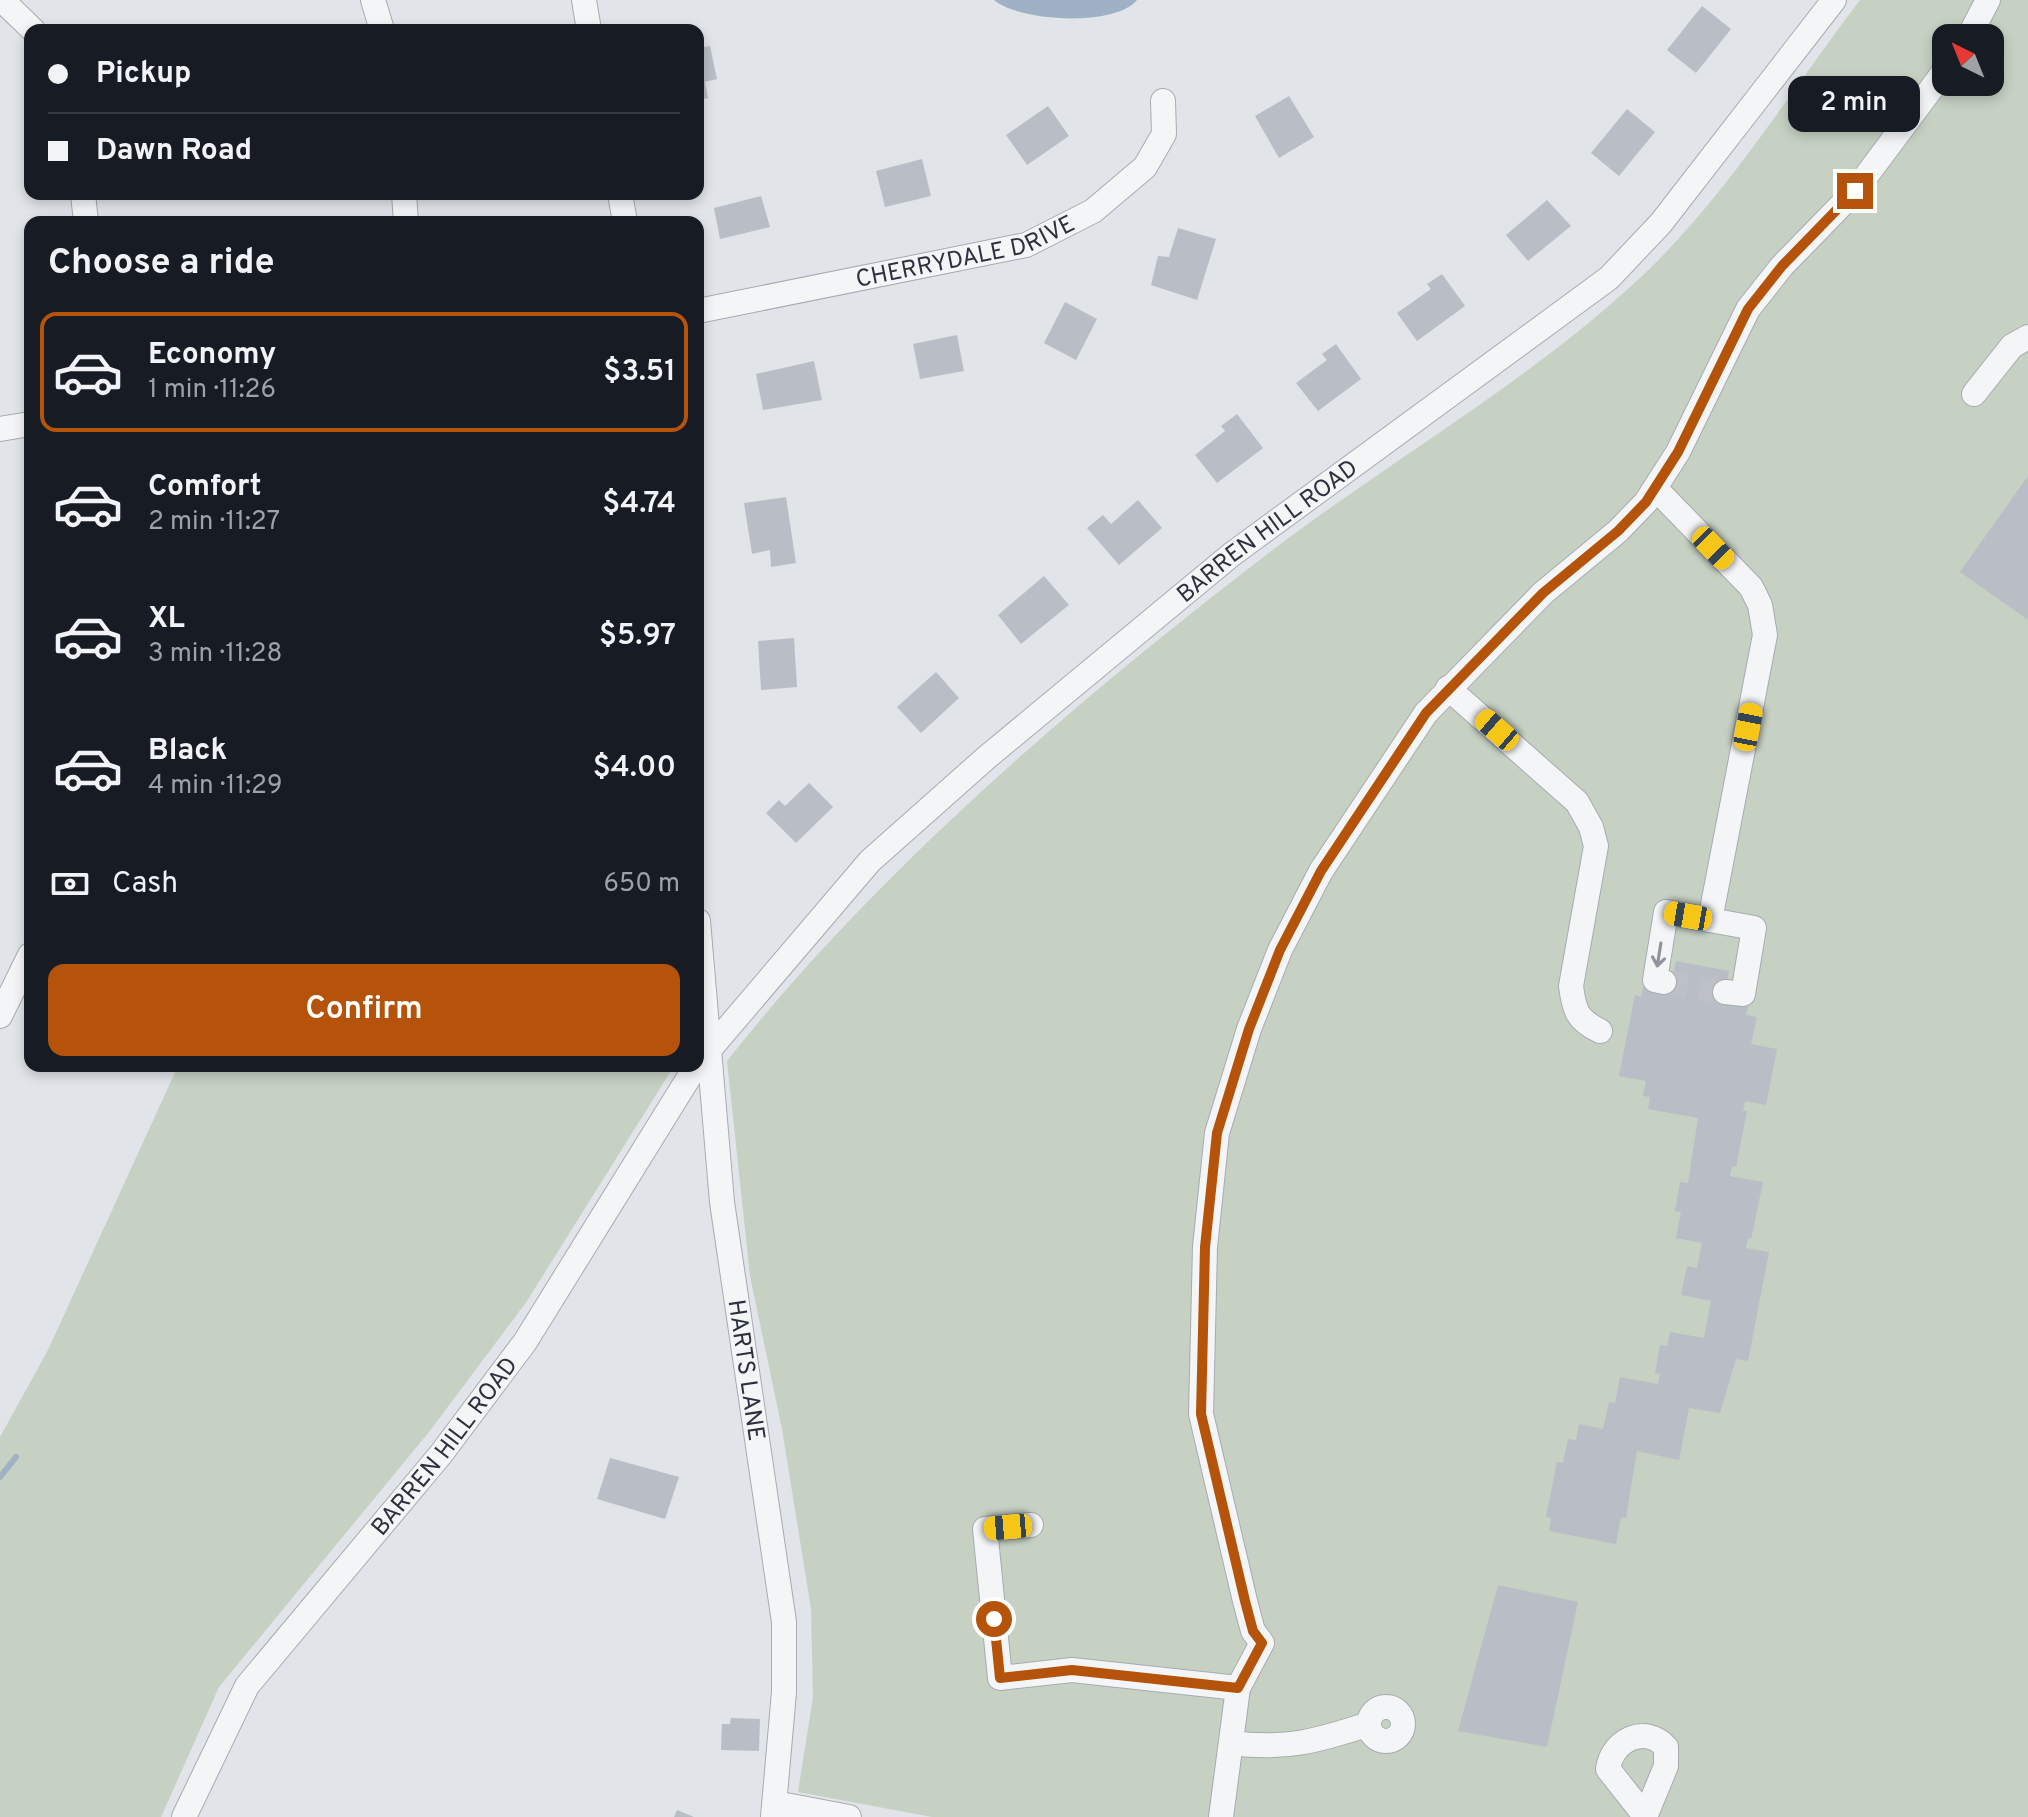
<!DOCTYPE html>
<html lang="en">
<head>
<meta charset="utf-8">
<style>
	:root { --surface:#171b24; --page:#242831; --text:#f1f3f6; --muted:#9ea1a6; --line:#363941; --accent:#b45309 }
	body { margin:0; font-family:Overpass,sans-serif; background:var(--page); color:var(--text); height:100vh; display:flex; flex-direction:column; font-size:30px; white-space:nowrap }
	* { box-sizing:border-box; margin:0 }
	p { font-size:26px; color:var(--muted) }
	.icon { flex:none; width:44px; height:44px; fill:none; stroke:currentColor; stroke-width:2; stroke-linecap:round; stroke-linejoin:round }
	.map { position:relative; flex:1; overflow:hidden }
	.sheet { position:absolute; left:24px; top:216px; width:680px; height:856px; display:flex; flex-direction:column; background:var(--surface); border-radius:16px; box-shadow:0 4px 12px #0003 }
	.sheet>* { flex:none }
	.guide { position:absolute; left:24px; top:24px; width:680px; height:176px; border-radius:16px; box-shadow:0 4px 12px #0003; display:grid; align-content:center; height:176px; padding:0 24px; background:var(--surface) }
	.needle { width:52px; rotate:317deg }
	.tools { position:absolute; left:1932px; top:24px; display:grid; gap:16px }
	.tools a { display:grid; place-items:center; width:72px; height:72px; border-radius:16px; background:var(--surface); box-shadow:0 4px 12px #0003; font-size:40px }
	.end { position:absolute; width:36px; height:36px; margin:-18px; border:10px solid #b45309; background:#fff; box-shadow:0 0 0 4px #fff }
	.from { border-radius:50% }
	.bubble { position:absolute; height:56px; border-radius:16px; background:var(--surface); box-shadow:0 4px 12px #0003; font-size:26px; font-weight:600; line-height:56px; text-align:center }
	.car { position:absolute; width:24px; height:48px; margin:-24px -12px; border-radius:10px; box-shadow:0 0 6px 2px #0007; background:linear-gradient(#f5c518 24%,#345 0 40%,#f5c518 0 76%,#345 0 86%,#f5c518 0) }
	.guide b { display:flex; align-items:center; gap:28px; height:76px; font-size:30px }
	.guide b+b { border-top:2px solid var(--line) }
	.guide i { width:20px; height:20px; background:var(--text) }
	ul { padding:0; list-style:none }
	li { display:flex; align-items:center; gap:24px; height:120px; margin:0 16px 12px; padding:0 8px; border:4px solid transparent; border-radius:16px }
	li div { flex:1 }
	li b { display:block; font-size:30px }
	li em { font-style:normal; font-weight:600 }
	li.current { border-color:var(--accent) }
	li>.icon { width:72px; height:72px; stroke-width:1.5 }
	h2 { padding:0 24px; font-size:36px; line-height:96px }
	.pay { display:flex; align-items:center; gap:20px; height:88px; padding:0 24px; font-size:30px }
	.pay p { margin-inline-start:auto }
	.cta { display:flex; gap:16px; margin-top:auto; padding:16px 24px }
	.cta a { flex:1; height:92px; border-radius:16px; background:var(--accent); color:#fff; font-size:32px; font-weight:600; line-height:92px; text-align:center }
	.map>svg:first-child { display:block }
	.green { fill:#c6d1c3; fill-rule:evenodd }
	.water { fill:#a0b0c5 }
	.lines { fill:none; stroke-linecap:round; stroke-linejoin:round }
	.stream { stroke:#a0b0c5; stroke-width:6 }
	.building { fill:#b9bdc5 }
	.minor-tunnel { stroke:#bdc0c6; stroke-width:24; stroke-dasharray:24 12; stroke-linecap:butt }
	.minor-casing { stroke:#a7abb2; stroke-width:26 }
	.minor { stroke:#f4f5f7; stroke-width:24 }
	.oneway { stroke:#90939b }
	.route { stroke:#b45309; stroke-width:10 }
	.labels { text-anchor:middle; stroke-width:8; stroke-linejoin:round; paint-order:stroke }
	.street-label { font-size:24px; fill:#2b313f; stroke:#f1f3f6 }
</style>
</head>
<body>
<div class="map">
<svg width="2028" height="1817" viewBox="0 0 2028 1817">
	<rect width="100%" height="100%" fill="#e1e4e8"/>
	<path class="green" d="M1860,0h168v1817h-1096l-134,-25 15,-95 -2,-88 -29,-180 -32,-153 -23,-215c149,-189 352,-363 543,-509 122,-93 259,-170 371,-275 85,-80 148,-184 219,-277zM1946,38h44v44h-44z
		M178,1066h496l-147,235 -98,131 -210,255 -58,130h-161v-380l48,-87z"/>
	<path class="water" d="M994,0h143c-22,27 -117,22 -143,0z"/>
	<g class="lines">
		<path class="stream" d="M0,1477l16,-20"/>
	</g>
	<path class="building" d="M1702,6l29,23 -35,44 -29,-23z
		M710,46l7,33 -12,3 3,16 -10,2v-52z
		M1289,96l25,41 -35,21 -24,-42z
		M1048,106l21,30 -42,29 -21,-30z
		M1627,109l28,23 -36,44 -28,-23z
		M922,159l9,37 -46,11 -9,-36z
		M761,196l9,31 -50,12 -6,-31z
		M1547,200l24,26 -43,35 -22,-26z
		M1178,228l38,11 -19,61 -46,-15 7,-29 11,1z
		M1442,274l23,32 -48,35 -20,-28 34,-24 -4,-5z
		M1065,302l32,17 -21,41 -32,-17z
		M957,335l7,36 -44,8 -7,-35z
		M1336,344l25,35 -43,32 -22,-28 31,-23 -5,-6z
		M814,361l8,39 -59,10 -7,-36z
		M1237,414l26,34 -46,35 -22,-28 30,-24 -4,-5z
		M2028,476v144l-68,-48z
		M786,497l10,66 -25,4 -1,-17 -18,4 -8,-51z
		M1138,500l24,28 -43,37 -32,-37 16,-13 8,9z
		M1044,576l25,29 -48,39 -23,-29z
		M794,638l3,49 -36,3 -3,-49z
		M936,672l23,26 -38,35 -24,-26z
		M809,783l24,24 -37,36 -30,-30 13,-13 6,6z
		M1676,961l53,10 -6,31 25,5 -2,8 11,2 -6,27 26,5 -11,56 -21,-4 -2,10h4l-11,56 -4,-1 -2,10 33,6 -12,57 -3,-1 -2,10 23,4 -21,109 -12,-2 -16,54 -31,-5 -10,52 -42,-9 -11,67 -5,-1 -5,27 -67,-13 2,-13 -5,-1 11,-55 6,1 5,-24 8,1 3,-16 24,5 6,-27 6,1 5,-26 38,7 2,-10 -5,-1 5,-28 7,1 3,-14 34,6 7,-37 -30,-6 6,-29 10,2 5,-25 -26,-5 5,-26 -6,-1 5,-29 8,1 10,-65 -50,-9 2,-12 -7,-1 3,-15 -27,-5 16,-81 6,2 2,-10 19,4 11,-16z
		M610,1458l69,19 -14,42 -68,-20z
		M1498,1585l80,17 -31,145 -89,-16z
		M731,1718l29,1 -1,32 -38,-1 1,-26h8z
		M677,1810l17,7h-20z"/>
	<g class="lines">
		<path class="minor-tunnel" d="M1664,982l61,10"/>
		<defs>
			<g id="minor">
				<path d="M2,0l31,30"/>
				<path d="M373,0l9,30"/>
				<path d="M584,0l5,30"/>
				<path d="M1968,38l20,-38"/>
				<path d="M83,194l3,28"/>
				<path d="M404,194l2,28"/>
				<path d="M620,194l5,28"/>
				<path id="s1" d="M698,311l328,-66 67,-34 52,-44 19,-33 -1,-33"/>
				<path d="M1974,394l38,-48 16,-9"/>
				<path d="M0,429l30,-5"/>
				<path d="M1656,489l95,98 9,18 5,30 -55,285"/>
				<path d="M1448,688l129,114 14,25 5,19 -25,140c3,24 6,34 29,45"/>
				<path id="s2" d="M698,921l24,281 62,420v70l-11,125"/>
				<path d="M1664,982l-9,-2 11,-68 88,16 -11,66 -18,-2"/>
				<path d="M0,1016l30,-61"/>
				<path id="s3" d="M698,1063l172,-202 116,-103 245,-203 378,-277 52,-55 173,-223"/>
				<path d="M1031,1525l-46,4 15,149 72,-8 166,18"/>
				<circle cx="1386" cy="1724" r="17"/>
				<path d="M1231,1743c56,7 86,-2 138,-19"/>
				<path d="M775,1803l74,14"/>
				<path d="M1645,1816l-37,-47c4,-29 37,-45 58,-22v19l-21,51"/>
				<path id="s4" d="M184,1817l63,-131 194,-232 84,-112 171,-276"/>
				<path d="M1221,1817l17,-129 24,-45 -9,-12 -8,-30 -44,-187 4,-167 12,-114 32,-104 31,-79 41,-79 105,-158 117,-120 75,-62 28,-29 32,-50 70,-143 34,-43 73,-75 91,-122"/>
			</g>
		</defs>
		<use href="#minor" class="minor-casing"/>
		<use href="#minor" class="minor"/>
	</g>
	<defs><path id="oneway-shaft" d="M-6 0H5M1.5-3L5.5 0L1.5 3" fill="none" stroke-width="1.6" stroke-linecap="round" stroke-linejoin="round" transform="scale(2)"/></defs>
	<use class="oneway" href="#oneway-shaft" transform="translate(1659 955) rotate(99)"/>
	<g class="lines">
		<path class="route" d="M994,1619l6,59 72,-8 166,18 24,-45 -9,-12 -8,-30 -44,-187 4,-167 12,-114 32,-104 31,-79 41,-79 105,-158 117,-120 75,-62 28,-29 32,-50 70,-143 34,-43 73,-75"/>
	</g>
	<g class="labels">
		<g class="street-label">
			<text dy="8" stroke="none"><textPath href="#s1" startOffset="274">CHERRYDALE DRIVE</textPath></text>
			<text dy="8" stroke="none"><textPath href="#s3" startOffset="782">BARREN HILL ROAD</textPath></text>
			<text dy="8" stroke="none"><textPath href="#s2" startOffset="452">HARTS LANE</textPath></text>
			<text dy="8" stroke="none"><textPath href="#s4" startOffset="456">BARREN HILL ROAD</textPath></text>
		</g>
	</g>
</svg>
<div class="tools">
<a><svg class="needle" viewBox="-14 -14 28 28"><path d="M0-13l5 13h-10z" fill="#e53935"/><path d="M0 13l5-13h-10z" fill="#9ea1a6"/></svg></a>
</div>
<i class="end from" style="left:994px;top:1619px"></i>
<i class="end" style="left:1855px;top:191px"></i>
<div class="bubble" style="left:1788px;top:76px;width:132px">2 min</div>
<i class="car" style="left:1713px;top:548px;rotate:136deg"></i>
<i class="car" style="left:1748px;top:727px;rotate:11deg"></i>
<i class="car" style="left:1497px;top:730px;rotate:311deg"></i>
<i class="car" style="left:1688px;top:916px;rotate:280deg"></i>
<i class="car" style="left:1008px;top:1527px;rotate:265deg"></i>
<div class="guide">
<b><i class="from"></i>Pickup</b>
<b><i></i>Dawn Road</b>
</div>
<section class="sheet">
<h2>Choose a ride</h2>
<ul>
<li class="current"><svg class="icon" aria-label="car" viewBox="0 0 24 24"><path d="M5 17H2v-5l4-1 3-4h7l3 4 3 1v5h-3M9 17h6M6 11h13"/><circle cx="7" cy="17" r="2"/><circle cx="17" cy="17" r="2"/></svg><div><b>Economy</b><p>1 min · 11:26</p></div><em>$3.51</em></li>
<li><svg class="icon" aria-label="car" viewBox="0 0 24 24"><path d="M5 17H2v-5l4-1 3-4h7l3 4 3 1v5h-3M9 17h6M6 11h13"/><circle cx="7" cy="17" r="2"/><circle cx="17" cy="17" r="2"/></svg><div><b>Comfort</b><p>2 min · 11:27</p></div><em>$4.74</em></li>
<li><svg class="icon" aria-label="car" viewBox="0 0 24 24"><path d="M5 17H2v-5l4-1 3-4h7l3 4 3 1v5h-3M9 17h6M6 11h13"/><circle cx="7" cy="17" r="2"/><circle cx="17" cy="17" r="2"/></svg><div><b>XL</b><p>3 min · 11:28</p></div><em>$5.97</em></li>
<li><svg class="icon" aria-label="car" viewBox="0 0 24 24"><path d="M5 17H2v-5l4-1 3-4h7l3 4 3 1v5h-3M9 17h6M6 11h13"/><circle cx="7" cy="17" r="2"/><circle cx="17" cy="17" r="2"/></svg><div><b>Black</b><p>4 min · 11:29</p></div><em>$4.00</em></li>
</ul>
<div class="pay"><svg class="icon" aria-label="cash" viewBox="0 0 24 24"><path d="M3 7h18v10H3z"/><circle cx="12" cy="12" r="2"/></svg>Cash<p>650 m</p></div>
<div class="cta"><a>Confirm</a></div>
</section>
</div>
</body>
</html>
